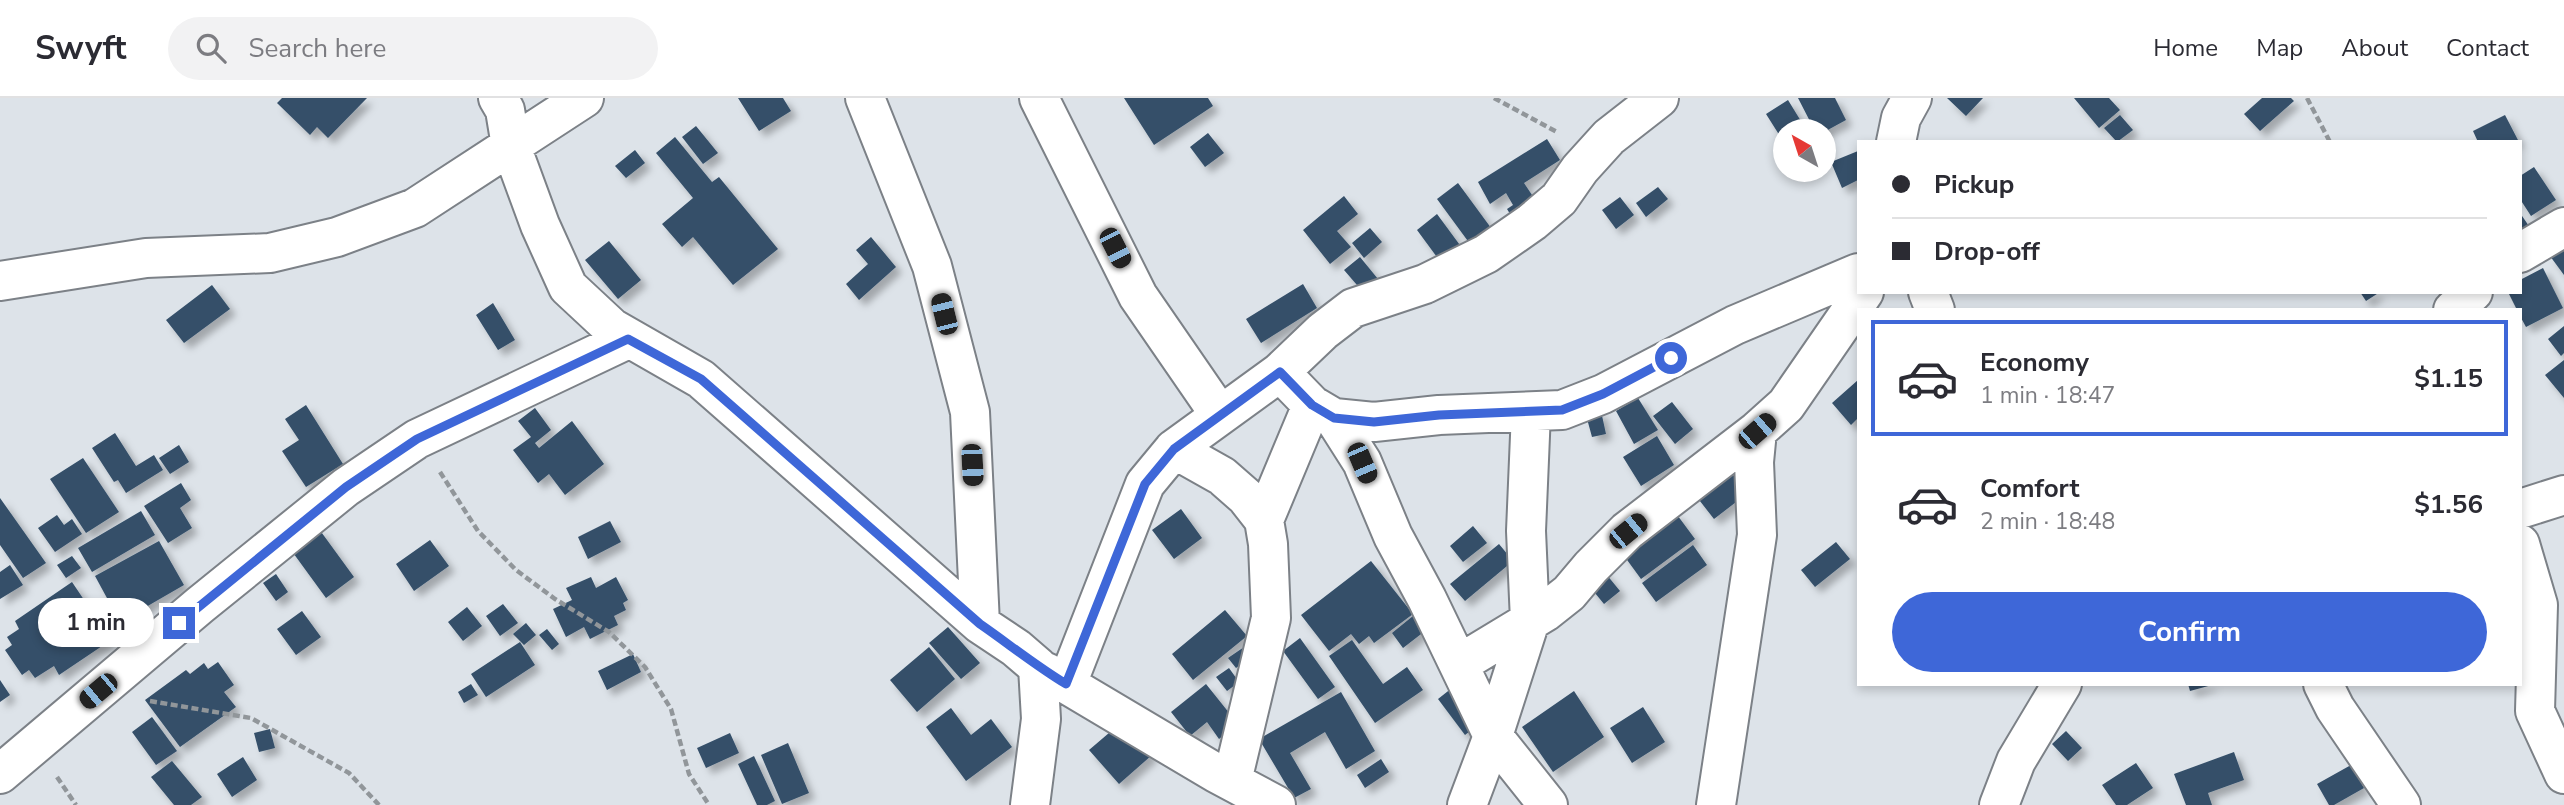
<!DOCTYPE html>
<html lang="en">
<head>
<meta charset="utf-8">
<style>
	:root { --surface:#fff; --page:#f2f2f3; --text:#2b2b33; --muted:#7c7c81; --line:#e1e1e2; --accent:#3e67d8 }
	body { margin:0; font-family:"Nunito Sans",sans-serif; background:var(--page); color:var(--text); height:100vh; display:flex; flex-direction:column; font-size:26px; white-space:nowrap }
	* { box-sizing:border-box; margin:0 }
	p { font-size:23px; color:var(--muted) }
	.icon { flex:none; width:38px; height:38px; fill:none; stroke:currentColor; stroke-width:2; stroke-linecap:round; stroke-linejoin:round }
	.map { position:relative; flex:1; overflow:hidden }
	.side { position:absolute; left:1857px; top:210px; width:665px; height:378px; display:flex; flex-direction:column; background:var(--surface); border-radius:0px; box-shadow:0 4px 10px #0003 }
	.side>* { flex:none }
	.top-card { position:absolute; left:1857px; top:42px; width:665px; height:154px; border-radius:0px; box-shadow:0 4px 10px #0003; display:grid; align-content:center; height:154px; padding:0 35px; background:var(--surface) }
	.needle { width:46px; rotate:321deg }
	.buttons { position:absolute; left:1773px; top:21px; display:grid; gap:14px }
	.buttons a { display:grid; place-items:center; width:63px; height:63px; border-radius:50%; background:var(--surface); box-shadow:0 4px 10px #0003; font-size:35px }
	.end { position:absolute; width:32px; height:32px; margin:-16px; border:9px solid #3e67d8; background:#fff; box-shadow:0 0 0 4px #fff }
	.from { border-radius:50% }
	.bubble { position:absolute; height:49px; border-radius:24px; background:var(--surface); box-shadow:0 4px 10px #0003; font-size:23px; font-weight:700; line-height:49px; text-align:center }
	.car { position:absolute; width:21px; height:42px; margin:-21px -10px; border-radius:9px; box-shadow:0 0 5px 2px #0007; background:linear-gradient(#222 24%,#8ab4d8 0 40%,#222 0 76%,#8ab4d8 0 86%,#222 0) }
	.top-card b { display:flex; align-items:center; gap:24px; height:66px; font-size:26px }
	.top-card b+b { border-top:2px solid var(--line) }
	.top-card i { width:18px; height:18px; background:var(--text) }
	ul { padding:12px 0 0; list-style:none }
	li { display:flex; align-items:center; gap:21px; height:116px; margin:0 14px 10px; padding:0 21px; border:4px solid transparent; border-radius:0px }
	li div { flex:1 }
	li b { display:block; font-size:26px }
	li em { font-style:normal; font-weight:700 }
	li.current { border-color:var(--accent) }
	li>.icon { width:63px; height:63px; stroke-width:1.5 }
	.button { display:flex; gap:14px; margin-top:auto; padding:14px 35px }
	.button a { flex:1; height:80px; border-radius:42px; background:var(--accent); color:#fff; font-size:28px; font-weight:700; line-height:80px; text-align:center }
	header { display:flex; align-items:center; gap:42px; box-sizing:border-box; height:98px; padding:0 35px; background:var(--surface); border-bottom:2px solid var(--line) }
	header strong { font-size:33px }
	nav { display:flex; gap:38px; margin-inline-start:auto; font-size:24px }
	.search { width:490px; height:63px; background:var(--page); display:flex; align-items:center; gap:18px; box-sizing:border-box; padding:0 24px; border-radius:38px; color:var(--muted); font-size:26px }
	.map>svg:first-child { display:block }
	.building { fill:#344f69; filter:url(#shadow) }
	.lines { fill:none; stroke-linecap:round; stroke-linejoin:round }
	.minor-casing { stroke:#7c8187; stroke-width:42 }
	.path { stroke:#91969a; stroke-width:4.5; stroke-dasharray:7 3.5; stroke-linecap:butt }
	.minor { stroke:#fff; stroke-width:38 }
	.route { stroke:#3e67d8; stroke-width:9 }
</style>
</head>
<body>
<header>
<strong>Swyft</strong>
<div class="search"><svg class="icon" aria-label="search" viewBox="0 0 24 24"><circle cx="10" cy="10" r="6"/><path d="M15 15l6 6"/></svg>Search here</div>
<nav><a>Home</a><a>Map</a><a>About</a><a>Contact</a></nav>
</header>
<div class="map">
<svg width="2564" height="707" viewBox="0 0 2564 707">
	<defs>
		<filter id="shadow"><feDropShadow dx="6" dy="6" stdDeviation="3.5" flood-color="#0004"/></filter>
	</defs>
	<rect width="100%" height="100%" fill="#dde3e9"/>
	<path class="building" d="M282,0h85l-39,40 -11,-11 -7,8 -33,-32z
		M738,0h45l8,13 -32,20z
		M1124,0h84l5,8 -59,39z
		M1798,0h37l11,22 -22,12 -9,-1z
		M1947,0h36l-17,18z
		M2074,0h35l11,12 -21,18z
		M2262,0h29l3,3 -34,30 -16,-17z
		M1788,2l19,31h-22v13l-19,-30z
		M2120,17l13,15 -16,12 -13,-14z
		M2505,17l14,27h-41l-5,-11z
		M696,28l22,27 -15,11 -21,-27z
		M1208,35l16,20 -19,14 -15,-20z
		M675,39l37,45 7,-5 59,72 -45,36 -40,-48 -11,10 -20,-23 31,-26 -37,-45z
		M1547,41l13,21 -36,23 16,24 -25,15 -8,-13 6,-4 -7,-12 -16,11 -12,-22z
		M635,52l10,13 -19,15 -11,-12z
		M1858,53v29l-16,8 -11,-26z
		M2534,69l22,33 -25,16 -11,-17v-23z
		M1458,85l36,49 -21,16 -36,-49z
		M1658,89l10,12 -22,18 -10,-14z
		M1344,98l14,18 -21,17 14,16 -21,17 -27,-34z
		M1620,99l14,18 -18,14 -14,-19z
		M2520,115l13,19 -13,9z
		M1437,116l28,38 -20,16 -28,-38z
		M1370,130l12,14 -18,16 -12,-15z
		M871,139l25,30 -37,33 -13,-16 22,-20 -12,-14z
		M609,143l32,39 -23,19 -33,-39z
		M2564,147v30l-14,-19z
		M1360,159l18,22 -15,13 -19,-22z
		M2543,170l20,40 -37,19 -6,-11v-6h-3l-9,-18h12v-12z
		M1303,186l14,24 -56,35 -15,-24z
		M212,187l18,24 -46,34 -18,-23z
		M2360,194h20l-14,9z
		M493,205l22,37 -17,10 -22,-35z
		M2564,228v27l-3,3 -13,-17z
		M2564,262v38l-19,-23z
		M1858,282v38l-7,7 -19,-22z
		M1638,300l20,32 -24,14 -18,-33z
		M1672,304l21,27 -18,15 -22,-28z
		M306,307l37,59 -37,23 -24,-36 17,-11 -14,-21z
		M535,310l16,22 -16,13 4,5 33,-27 32,43 -39,31 -16,-21 -11,9 -25,-33 18,-13 -13,-16z
		M1601,313l5,23 -14,3 -6,-22z
		M115,335l21,33 18,-11 9,15 -37,23 -8,-13 -4,2 -22,-34z
		M1657,338l17,29 -33,21 -18,-29z
		M179,347l10,17 -19,12 -11,-16z
		M83,360l36,54 -33,21 -36,-54z
		M1735,367l18,24 -39,30 -18,-23z
		M181,385l10,17 -11,8 12,20 -24,15 -24,-37z
		M0,400l46,65 -23,15 -23,-33z
		M1181,411l21,29 -28,21 -22,-29z
		M141,413l14,24 -63,37 -14,-24z
		M1675,414l20,27 -54,40 -19,-26z
		M57,417l7,10 8,-6 10,15 -27,18 -17,-24z
		M610,423l11,21 -33,17 -10,-22z
		M1473,428l14,17 -24,19 -13,-16z
		M319,431l35,48 -28,21 -35,-48z
		M430,442l19,26 -35,25 -18,-27z
		M159,443l25,44 -64,37 -25,-46z
		M1836,444l14,17 -35,28 -14,-17z
		M1499,446l14,17 -48,40 -15,-17z
		M1693,447l14,20 -51,37 -14,-19z
		M72,458l9,12 -15,10 -9,-13z
		M1371,463l42,53 -39,29 -5,-7 -10,8 -8,-10 -22,17 -28,-36z
		M10,467l13,20 -23,14v-27z
		M1602,471l18,22 -16,13 -18,-22z
		M276,476l12,18 -12,9 -13,-18z
		M591,479l5,11 20,-11 12,23 -5,3 3,7 -12,6 4,9 -28,14 -6,-12 -18,10 -13,-28 19,-9 -6,-12z
		M72,484l39,58 -52,35 -5,-9 -19,12 -6,-8 -7,5 -17,-25 7,-5 -5,-8 12,-8 -4,-8z
		M503,506l15,19 -18,13 -14,-20z
		M467,509l15,19 -19,15 -15,-19z
		M1225,512l22,26 -54,44 -21,-26z
		M302,513l19,26 -25,18 -19,-26z
		M1413,518l12,15 -22,17 -11,-15z
		M526,525l10,12 -12,10 -11,-11z
		M948,529l32,36 -19,16 -32,-36z
		M547,531l12,15 -7,6 -13,-15z
		M1300,540l35,49 -17,12 -35,-48z
		M1352,542l31,44 24,-17 16,23 -48,33 -46,-67z
		M520,544l15,23 -49,32 -15,-23z
		M1247,547l7,10 -18,13 -8,-10z
		M929,549l26,32 -38,33 -27,-32z
		M633,556l8,18 -34,18 -9,-19z
		M218,564l16,23 -10,7 12,15 -56,40 -35,-47 41,-30 4,4 14,-11 4,6z
		M1229,570l10,14 -12,9 -11,-14z
		M0,582l10,15 -10,7z
		M471,586l7,11 -14,8 -6,-11z
		M1206,586l32,40 -19,15 -12,-17 -17,14 -19,-24z
		M1457,586l27,36 -19,15 -27,-36z
		M2188,586h24v1l-22,6z
		M1574,593l30,46 -51,35 -31,-45z
		M1341,594l34,59 -29,18 -21,-37 -35,21 21,36 -17,9 -35,-59z
		M1643,609l22,35 -33,21 -22,-35z
		M951,610l20,27 20,-16 21,28 -46,34 -40,-54z
		M152,619l25,34 -21,14 -24,-33z
		M1123,623l29,34 -33,29 -30,-34z
		M270,631l5,19 -16,4 -5,-19z
		M2066,633l16,17 -14,13 -16,-17z
		M730,635l9,20 -33,15 -9,-20z
		M788,645l21,50 -27,11 -21,-49z
		M2234,654l10,28 -36,13 4,12h-26l-12,-31z
		M754,658l21,45 -8,4h-10l-19,-41z
		M243,659l14,23 -25,17 -15,-23z
		M1381,661l8,13 -24,16 -8,-13z
		M172,663l30,36 -11,8h-17l-23,-28z
		M2136,665l17,25 -26,17h-11l-14,-20z
		M2351,667l13,23 -30,17h-5l-12,-21z"/>
	<g class="lines">
		<defs>
			<path id="minor" d="M498,0l7,12 6,36 29,79 28,62 44,41 89,51 279,245 36,24 22,19 3,52 -11,86
				M865,0l67,168 38,146 10,212
				M1039,0l99,198 82,119
				M1896,44l5,-24 11,-20
				M2520,155l44,-26
				M0,183l146,-23 124,-5 67,-16 78,-29 169,-110
				M1928,194l7,18
				M2453,212l20,-18
				M1280,274l32,33 22,13 40,4 65,-7 123,-5 41,-16 132,-69 123,-52
				M1334,320l28,44 31,74 34,63 66,137 55,69
				M1174,351l48,27 24,21 18,23 4,24 3,74 -39,163
				M2520,411l44,-14
				M1264,422l48,-115
				M2520,446l18,61 -3,106 29,63
				M1459,566l86,-52 24,-19 22,-26 36,-36 130,-100 29,-26 78,-113
				M1046,574l170,101 60,32
				M1067,586l78,-200 29,-35 106,-77 43,-41 30,-23 72,-24 61,-30 46,-32 27,-23 21,-30 29,-32 50,-39
				M2323,586l12,24 66,97
				M0,676l200,-169 146,-118 71,-48 211,-100
				M1467,707l26,-69 37,-115 -4,-90 5,-119
				M1716,707l41,-270 -3,-73 3,-31
				M1999,707l17,-44 46,-77"/>
		</defs>
		<use href="#minor" class="minor-casing"/>
		<path class="path" d="M1494,0l63,34
			M2307,0l23,44
			M440,374l38,59 38,39 39,29 54,33 36,35 26,42 18,65 20,31
			M150,603l101,17 98,55 30,32
			M57,679l19,28"/>
		<use href="#minor" class="minor"/>
	</g>
	<g class="lines">
		<path class="route" d="M179,525l167,-136 71,-48 211,-100 73,40 279,245c29,20 56,42 86,60l79,-200 29,-35 106,-77 32,33 22,13 40,4 65,-7 123,-5 41,-16 68,-36"/>
	</g>
</svg>
<div class="buttons">
<a><svg class="needle" viewBox="-14 -14 28 28"><path d="M0-13l5 13h-10z" fill="#e53935"/><path d="M0 13l5-13h-10z" fill="#7c7c81"/></svg></a>
</div>
<i class="end from" style="left:1671px;top:260px"></i>
<i class="end" style="left:179px;top:525px"></i>
<div class="bubble" style="left:38px;top:500px;width:116px">1 min</div>
<i class="car" style="left:1115px;top:150px;rotate:153deg"></i>
<i class="car" style="left:944px;top:216px;rotate:346deg"></i>
<i class="car" style="left:1757px;top:333px;rotate:49deg"></i>
<i class="car" style="left:1362px;top:365px;rotate:157deg"></i>
<i class="car" style="left:972px;top:367px;rotate:177deg"></i>
<i class="car" style="left:1628px;top:433px;rotate:51deg"></i>
<i class="car" style="left:98px;top:593px;rotate:230deg"></i>
<div class="top-card">
<b><i class="from"></i>Pickup</b>
<b><i></i>Drop-off</b>
</div>
<section class="side">
<ul>
<li class="current"><svg class="icon" aria-label="car" viewBox="0 0 24 24"><path d="M5 17H2v-5l4-1 3-4h7l3 4 3 1v5h-3M9 17h6M6 11h13"/><circle cx="7" cy="17" r="2"/><circle cx="17" cy="17" r="2"/></svg><div><b>Economy</b><p>1 min · 18:47</p></div><em>$1.15</em></li>
<li><svg class="icon" aria-label="car" viewBox="0 0 24 24"><path d="M5 17H2v-5l4-1 3-4h7l3 4 3 1v5h-3M9 17h6M6 11h13"/><circle cx="7" cy="17" r="2"/><circle cx="17" cy="17" r="2"/></svg><div><b>Comfort</b><p>2 min · 18:48</p></div><em>$1.56</em></li>
</ul>
<div class="button"><a>Confirm</a></div>
</section>
</div>
</body>
</html>
